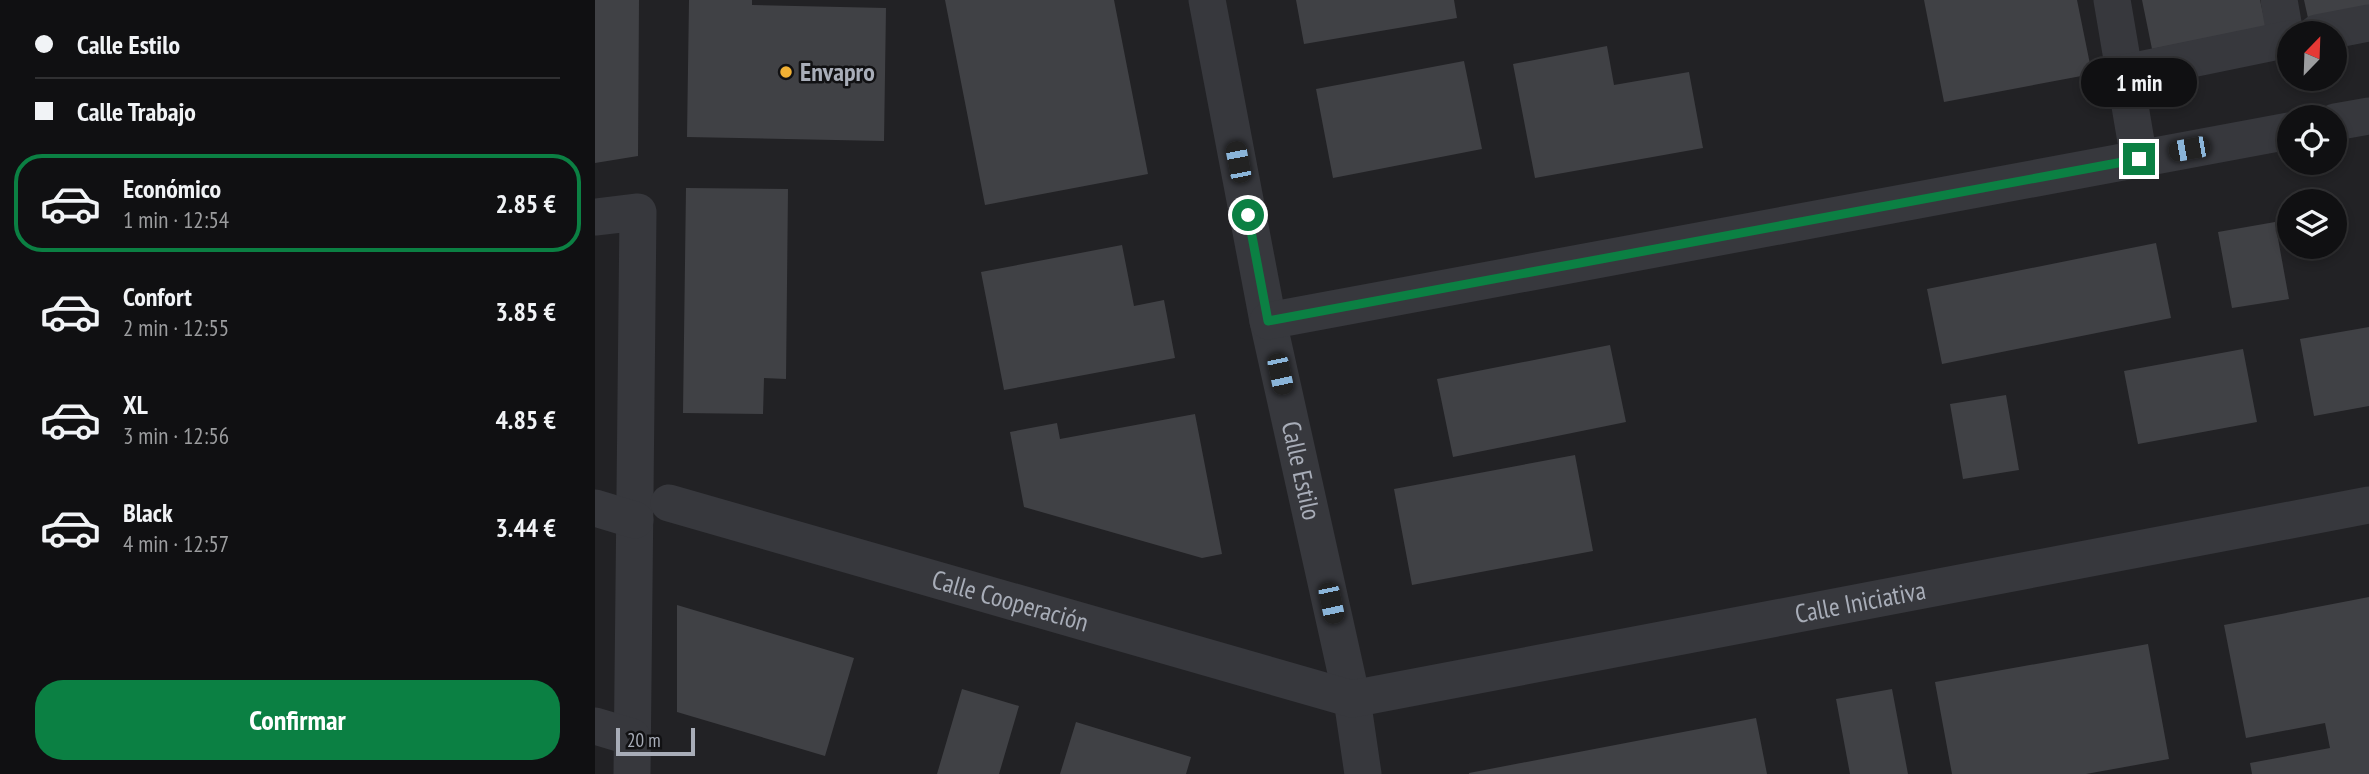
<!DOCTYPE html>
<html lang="es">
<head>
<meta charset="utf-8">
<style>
	:root { --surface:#101012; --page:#19191b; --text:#f1f3f6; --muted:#9c9d9f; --line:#303032; --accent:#0b8043 }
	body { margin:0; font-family:"PT Sans Narrow",sans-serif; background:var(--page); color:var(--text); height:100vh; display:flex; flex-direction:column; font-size:26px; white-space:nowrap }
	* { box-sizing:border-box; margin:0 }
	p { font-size:23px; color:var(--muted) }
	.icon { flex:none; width:38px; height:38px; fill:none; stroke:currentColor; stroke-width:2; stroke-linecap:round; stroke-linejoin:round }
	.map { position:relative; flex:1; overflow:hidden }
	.details { display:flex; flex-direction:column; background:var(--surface); width:595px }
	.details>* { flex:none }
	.hud { display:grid; align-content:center; height:154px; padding:0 35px; background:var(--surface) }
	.needle { width:46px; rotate:23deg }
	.tools { position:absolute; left:1682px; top:21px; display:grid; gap:14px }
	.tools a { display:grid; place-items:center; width:70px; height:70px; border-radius:50%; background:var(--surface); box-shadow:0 4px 10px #0003,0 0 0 2px var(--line); font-size:35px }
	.scale { position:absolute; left:21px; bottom:18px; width:79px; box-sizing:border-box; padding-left:7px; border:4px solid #a8adb8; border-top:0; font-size:19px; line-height:24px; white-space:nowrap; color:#a8adb8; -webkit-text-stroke:5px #111113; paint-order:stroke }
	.end { position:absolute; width:32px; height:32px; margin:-16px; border:9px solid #0b8043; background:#fff; box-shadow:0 0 0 4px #fff }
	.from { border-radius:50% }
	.bubble { position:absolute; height:49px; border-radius:24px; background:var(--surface); box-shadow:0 4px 10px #0003,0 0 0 2px var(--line); font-size:23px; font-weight:700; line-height:49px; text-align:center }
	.car { position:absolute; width:21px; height:42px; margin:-21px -10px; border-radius:9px; box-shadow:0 0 5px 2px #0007; background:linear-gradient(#222 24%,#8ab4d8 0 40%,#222 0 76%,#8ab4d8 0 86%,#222 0) }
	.hud b { display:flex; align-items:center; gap:24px; height:66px; font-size:26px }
	.hud b+b { border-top:2px solid var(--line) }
	.hud i { width:18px; height:18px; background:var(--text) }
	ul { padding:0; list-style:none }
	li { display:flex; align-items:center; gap:21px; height:98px; margin:0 14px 10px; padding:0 21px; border:4px solid transparent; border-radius:28px }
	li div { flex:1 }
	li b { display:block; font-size:26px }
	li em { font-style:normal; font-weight:700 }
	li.on { border-color:var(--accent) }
	li>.icon { width:63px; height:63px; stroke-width:1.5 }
	.primary-button { display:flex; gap:14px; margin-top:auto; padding:14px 35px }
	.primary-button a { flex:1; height:80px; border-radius:28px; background:var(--accent); color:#fff; font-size:28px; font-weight:700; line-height:80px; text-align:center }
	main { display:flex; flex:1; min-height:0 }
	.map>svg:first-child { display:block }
	.built { fill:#222225; fill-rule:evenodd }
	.building { fill:#404145 }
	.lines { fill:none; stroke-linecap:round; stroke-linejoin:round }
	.minor { stroke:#37383d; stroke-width:37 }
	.route { stroke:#0b8043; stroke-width:9 }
	.poi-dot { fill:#f2b134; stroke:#111113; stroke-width:2.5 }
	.labels { text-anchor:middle; stroke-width:5; stroke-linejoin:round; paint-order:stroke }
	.poi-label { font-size:26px; font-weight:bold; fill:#a8adb8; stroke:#111113; text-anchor:start }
	.street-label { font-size:26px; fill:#a8adb8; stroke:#111113 }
</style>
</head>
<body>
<main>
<section class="details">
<div class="hud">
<b><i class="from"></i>Calle Estilo</b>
<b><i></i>Calle Trabajo</b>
</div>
<ul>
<li class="on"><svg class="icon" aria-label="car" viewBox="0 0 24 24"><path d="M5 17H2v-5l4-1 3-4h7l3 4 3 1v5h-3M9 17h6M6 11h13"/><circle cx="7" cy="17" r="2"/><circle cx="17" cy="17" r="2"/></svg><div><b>Económico</b><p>1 min · 12:54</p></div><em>2.85 €</em></li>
<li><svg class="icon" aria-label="car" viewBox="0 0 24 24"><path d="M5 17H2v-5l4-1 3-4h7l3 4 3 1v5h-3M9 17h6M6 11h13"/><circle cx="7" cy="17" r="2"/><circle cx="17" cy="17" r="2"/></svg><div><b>Confort</b><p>2 min · 12:55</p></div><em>3.85 €</em></li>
<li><svg class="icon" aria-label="car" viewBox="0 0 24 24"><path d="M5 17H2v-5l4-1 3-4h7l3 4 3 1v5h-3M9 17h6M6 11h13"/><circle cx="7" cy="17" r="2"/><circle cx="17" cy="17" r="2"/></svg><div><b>XL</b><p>3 min · 12:56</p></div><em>4.85 €</em></li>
<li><svg class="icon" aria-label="car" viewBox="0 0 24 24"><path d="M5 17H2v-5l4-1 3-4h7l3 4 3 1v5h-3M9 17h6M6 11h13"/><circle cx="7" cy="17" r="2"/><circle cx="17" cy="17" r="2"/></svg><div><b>Black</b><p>4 min · 12:57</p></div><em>3.44 €</em></li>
</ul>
<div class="primary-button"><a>Confirmar</a></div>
</section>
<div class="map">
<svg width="1774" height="774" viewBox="0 0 1774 774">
	<rect width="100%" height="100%" fill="#161618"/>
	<path class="built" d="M0,0h1774v774h-1774zM1694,33h46v46h-46zM1694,117h46v46h-46zM1694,201h46v46h-46z"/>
	<path class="building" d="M0,0h44l-1,156 -43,7z
		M94,0h63v5l134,3 -2,133 -197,-4z
		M350,0h169l34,174 -163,31z
		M701,0h158l3,18 -153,26z
		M1329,0h153l15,74 -148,28z
		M1547,0h118l6,26 -114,23z
		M1709,0h65v6l-61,12z
		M1012,46l7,39 75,-13 14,76 -168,30 -22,-114z
		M869,61l18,88 -149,29 -17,-89z
		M91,188l102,1 -2,190 -22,-1 -1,36 -80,-1z
		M1680,222l14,77 -57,9 -14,-76z
		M1561,243l15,75 -229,46 -15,-75z
		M527,245l12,61 30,-6 11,58 -171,32 -23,-118z
		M1774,327v79l-55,10 -14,-77z
		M1015,345l16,77 -173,35 -16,-78z
		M1648,349l14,73 -119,22 -14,-73z
		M1411,395l13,75 -56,9 -13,-75z
		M600,414l27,140 -20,4 -178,-51 -14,-75 47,-9 3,16z
		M980,455l18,96 -181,34 -18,-96z
		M1774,597v177h-117l-2,-11 80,-15 -5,-25 -79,15 -22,-113z
		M82,605l177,53 -29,98 -148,-44z
		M1553,644l21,115 -83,15h-134l-17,-92z
		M367,689l57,17 -20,68h-62z
		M1297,689l16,85h-58l-14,-75z
		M1161,718l11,56h-298v-1z
		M481,722l115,35 -5,17h-126z"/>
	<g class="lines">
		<g class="minor">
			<path id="s1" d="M612,0l61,321 84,378 11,75"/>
			<path d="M1517,0l27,159"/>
			<path d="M1684,0l7,40"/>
			<path d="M1722,33l52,-10"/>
			<path d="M1529,73l165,-34"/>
			<path d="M1740,122l34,-6"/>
			<path d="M0,217l43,-5 -6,562"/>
			<path d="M673,321l1021,-190"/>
			<path id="s2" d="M74,503l683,196 1017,-194"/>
			<path d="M0,508l40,12"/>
			<path d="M0,726l37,11"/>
		</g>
	</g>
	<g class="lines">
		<path class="route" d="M653,215l20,106 871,-162"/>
	</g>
	<circle class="poi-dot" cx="191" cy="72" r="7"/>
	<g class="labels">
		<g class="poi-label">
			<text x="205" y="81">Envapro</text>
		</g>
		<g class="street-label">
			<text dy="9" stroke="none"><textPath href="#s1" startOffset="480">Calle Estilo</textPath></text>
			<text dy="9" stroke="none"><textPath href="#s2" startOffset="355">Calle Cooperación</textPath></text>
			<text dy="9" stroke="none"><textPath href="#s2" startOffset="1228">Calle Iniciativa</textPath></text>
		</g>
	</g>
</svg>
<div class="tools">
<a><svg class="needle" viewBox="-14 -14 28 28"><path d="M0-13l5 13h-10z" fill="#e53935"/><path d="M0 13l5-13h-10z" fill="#9c9d9f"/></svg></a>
<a><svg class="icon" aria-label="locate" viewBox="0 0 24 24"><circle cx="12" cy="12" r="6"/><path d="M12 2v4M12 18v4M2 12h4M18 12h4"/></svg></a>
<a><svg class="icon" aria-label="layers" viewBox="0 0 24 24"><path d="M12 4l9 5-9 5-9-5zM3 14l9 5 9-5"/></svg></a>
</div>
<div class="scale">20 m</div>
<i class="end from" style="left:653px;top:215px"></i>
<i class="end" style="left:1544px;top:159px"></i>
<div class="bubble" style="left:1486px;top:58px;width:116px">1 min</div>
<i class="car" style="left:1594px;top:149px;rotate:260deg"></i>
<i class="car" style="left:643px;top:162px;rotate:349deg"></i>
<i class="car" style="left:685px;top:374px;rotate:168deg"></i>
<i class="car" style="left:736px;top:603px;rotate:168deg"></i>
</div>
</main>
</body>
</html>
